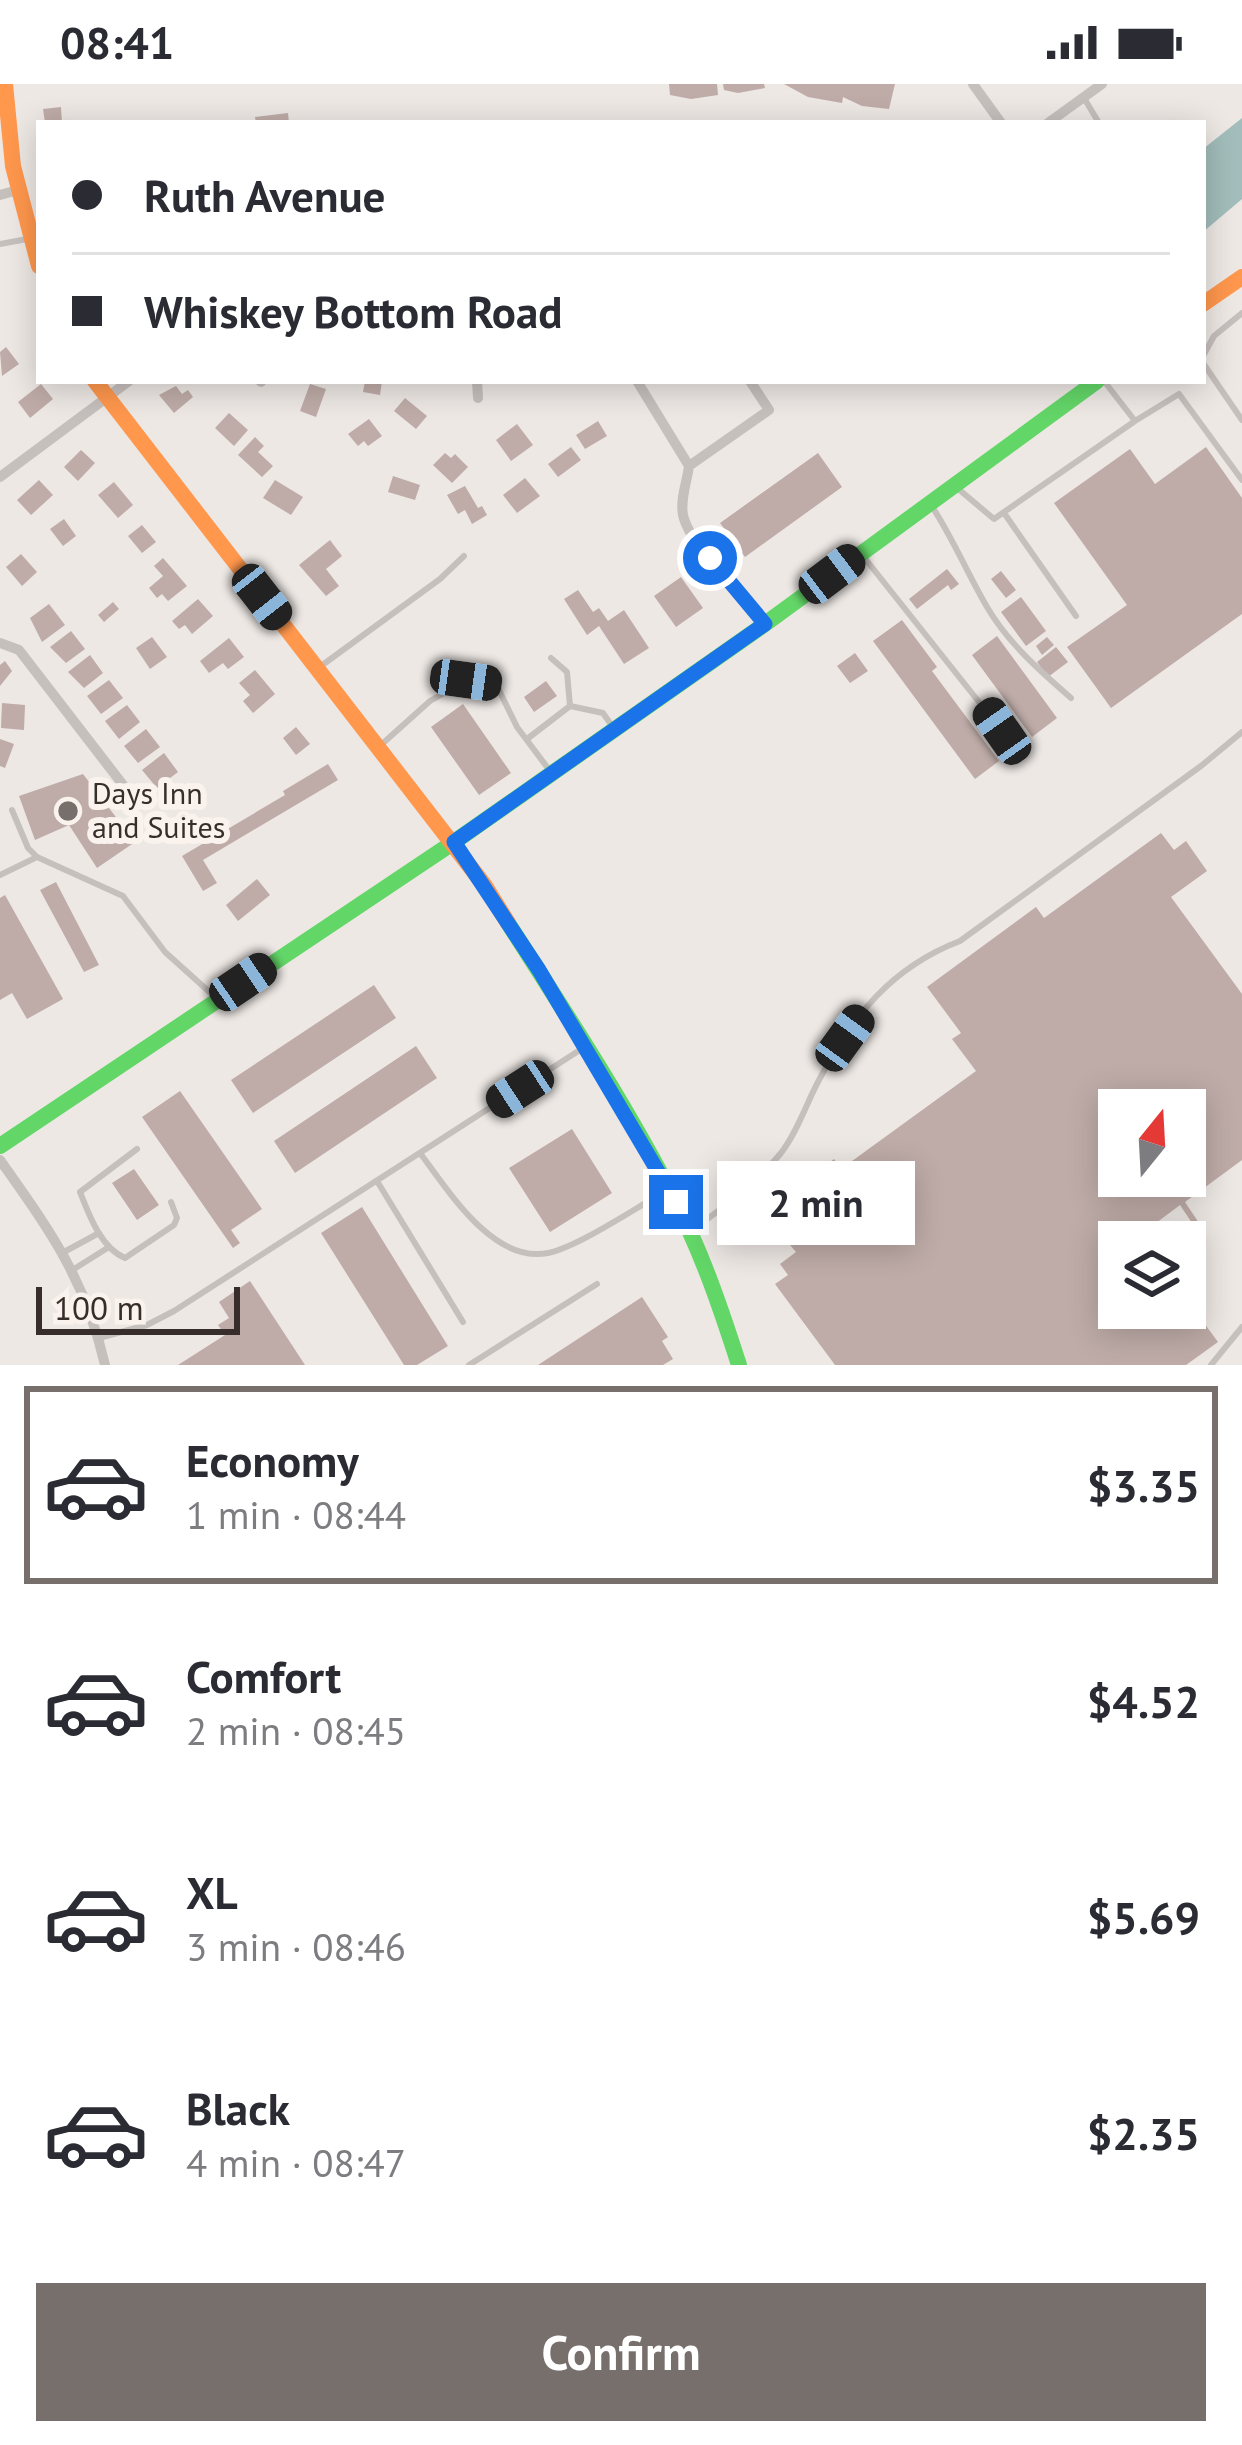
<!DOCTYPE html>
<html lang="en">
<head>
<meta charset="utf-8">
<style>
	:root { --surface:#fff; --page:#f2f2f3; --text:#2b2b33; --muted:#7c7c81; --line:#e1e1e2; --accent:#776f6c }
	body { margin:0; font-family:"PT Sans",sans-serif; background:var(--page); color:var(--text); height:100vh; display:flex; flex-direction:column; font-size:45px; white-space:nowrap }
	* { box-sizing:border-box; margin:0 }
	p { font-size:39px; color:var(--muted) }
	.icon { flex:none; width:66px; height:66px; fill:none; stroke:currentColor; stroke-width:2; stroke-linecap:round; stroke-linejoin:round }
	.map { position:relative; height:1281px; overflow:hidden }
	.drawer { display:flex; flex-direction:column; background:var(--surface); flex:1 }
	.drawer>* { flex:none }
	.banner { position:absolute; left:36px; top:36px; width:1170px; height:264px; border-radius:0px; box-shadow:0 6px 30px #0003; display:grid; align-content:center; height:264px; padding:0 36px; background:var(--surface) }
	.needle { width:78px; rotate:18deg }
	.controls { position:absolute; left:1098px; top:1005px; display:grid; gap:24px }
	.controls a { display:grid; place-items:center; width:108px; height:108px; border-radius:0px; background:var(--surface); box-shadow:0 6px 30px #0003; font-size:60px }
	.scale { position:absolute; left:36px; bottom:30px; width:204px; box-sizing:border-box; padding-left:12px; border:6px solid #372e2b; border-top:0; font-size:33px; line-height:42px; white-space:nowrap; color:#372e2b; -webkit-text-stroke:9px #f9f2ed; paint-order:stroke }
	.end { position:absolute; width:54px; height:54px; margin:-27px; border:15px solid #1a73e8; background:#fff; box-shadow:0 0 0 6px #fff }
	.from { border-radius:50% }
	.bubble { position:absolute; height:84px; border-radius:0px; background:var(--surface); box-shadow:0 6px 30px #0003; font-size:39px; font-weight:800; line-height:84px; text-align:center }
	.car { position:absolute; width:36px; height:72px; margin:-36px -18px; border-radius:15px; box-shadow:0 0 9px 3px #0007; background:linear-gradient(#222 24%,#8ab4d8 0 40%,#222 0 76%,#8ab4d8 0 86%,#222 0) }
	.banner b { display:flex; align-items:center; gap:42px; height:114px; font-size:45px }
	.banner b+b { border-top:3px solid var(--line) }
	.banner i { width:30px; height:30px; background:var(--text) }
	ul { padding:21px 0 0; list-style:none }
	li { display:flex; align-items:center; gap:36px; height:198px; margin:0 24px 18px; padding:0 12px; border:6px solid transparent; border-radius:0px }
	li div { flex:1 }
	li b { display:block; font-size:45px }
	li em { font-style:normal; font-weight:800 }
	li.on { border-color:var(--accent) }
	li>.icon { width:108px; height:108px; stroke-width:1.5 }
	.cta { display:flex; gap:24px; margin-top:auto; padding:24px 36px }
	.cta a { flex:1; height:138px; border-radius:0px; background:var(--accent); color:#fff; font-size:48px; font-weight:800; line-height:138px; text-align:center }
	.status { display:flex; justify-content:space-between; align-items:center; height:84px; padding:0 60px; background:var(--surface); direction:ltr }
	.status svg { height:33px; fill:currentColor }
	.map>svg:first-child { display:block }
	.water { fill:#a2bdbb }
	.building { fill:#bfaca8; fill-rule:evenodd }
	.lines { fill:none; stroke-linecap:round; stroke-linejoin:round }
	.lane { stroke:#c6c0bd; stroke-width:6 }
	.street { stroke:#c6c0bd; stroke-width:10 }
	.fast { stroke:#63d668; stroke-width:16 }
	.slow { stroke:#ff974d; stroke-width:16 }
	.route { stroke:#1a73e8; stroke-width:15 }
	.poi-dot { fill:#776f6c; stroke:#f9f2ed; stroke-width:4.5 }
	.labels { text-anchor:middle; stroke-width:12; stroke-linejoin:round; paint-order:stroke }
	.poi-label { font-size:30px; fill:#372e2b; stroke:#f9f2ed; text-anchor:start }
</style>
</head>
<body>
<div class="status"><b>08:41</b><svg viewBox="0 0 49 12"><path d="M0 12V9h3v3zM5 12V6h3v6zM10 12V3h3v9zM15 12V0h3v12zM26 1h20v11H26zM47 4h2v5h-2z"/></svg></div>
<div class="map">
<svg width="1242" height="1281" viewBox="0 0 1242 1281">
	<rect width="100%" height="100%" fill="#ede8e4"/>
	<path class="water" d="M1242,34v81l-39,33v-83z"/>
	<path class="building" d="M669,0h48l1,11 -27,4 -21,-4z
		M723,0h41l1,4 -27,5 -14,-3z
		M784,0h111l-6,25 -27,-3 -19,-9 -1,6 -34,-6z
		M61,23l1,16h-17l-2,-14z
		M288,29l1,10h-33l-1,-6z
		M6,263l13,17 -17,12 -2,-24z
		M365,297h17l-2,14 -17,-3z
		M41,300l12,15 -23,19 -12,-16z
		M310,300l16,5 -10,28 -16,-6z
		M176,302l6,8 6,-4 5,7 -19,16 -15,-18z
		M405,314l22,18 -11,13 -22,-18z
		M229,329l19,17 -14,16 -19,-18z
		M369,335l13,17 -14,10 -4,-5 -6,5 -10,-12z
		M598,337l9,15 -22,13 -9,-14z
		M517,340l16,21 -22,16 -15,-21z
		M255,353l9,9 -6,6 15,14 -11,11 -24,-22z
		M571,363l10,13 -23,17 -10,-13z
		M1206,363l36,51v116l-131,94 -44,-61 60,-42 -73,-102 76,-54 25,35z
		M81,366l14,13 -17,18 -14,-14z
		M445,369l6,5 4,-4 13,13 -16,16 -19,-18z
		M818,369l24,34 -97,70 -25,-34z
		M393,392l27,9 -5,15 -27,-8z
		M525,394l15,18 -23,17 -14,-18z
		M39,396l14,15 -22,20 -14,-15z
		M275,396l28,17 -12,18 -28,-17z
		M114,398l19,23 -15,13 -20,-23z
		M465,402l13,22 4,-2 5,9 -15,9 -7,-14 -7,4 -11,-19z
		M64,435l12,17 -13,10 -13,-17z
		M142,441l14,17 -14,11 -14,-17z
		M330,456l12,16 -16,13 13,17 -13,10 -27,-31z
		M21,470l16,18 -15,14 -16,-19z
		M163,474l24,28 -19,15 -6,-7 -5,4 -8,-10 14,-12 -9,-10z
		M947,485l12,15 -8,6 -3,-5 -31,24 -8,-10z
		M1001,487l15,19 -10,8 -15,-19z
		M681,493l22,31 -27,19 -22,-31z
		M578,506l15,22 6,-4 9,13 16,-11 25,38 -25,16 -25,-38 -12,9 -23,-36z
		M1021,513l25,34 -20,15 -25,-34z
		M198,515l15,17 -21,18 -7,-9 -6,4 -7,-8z
		M113,518l6,7 -15,13 -6,-7z
		M49,520l16,21 -23,17 -12,-24z
		M902,536l35,47 -5,4 67,90 -24,18 -102,-138z
		M71,547l14,18 -19,14 -16,-16z
		M997,552l60,82 -25,19 -60,-82z
		M152,553l15,20 -17,12 -14,-21z
		M1047,553l7,8 -12,10 -6,-9z
		M229,554l15,19 -16,12 -5,-6 -14,10 -9,-12z
		M1056,563l12,15 -20,15 -11,-15z
		M855,569l13,18 -18,12 -13,-17z
		M90,571l13,18 -19,15 -16,-16z
		M5,577l7,10 -12,15v-21z
		M255,586l20,24 -22,19 -10,-12 7,-6 -11,-12z
		M109,596l14,18 -22,16 -14,-18z
		M546,597l11,15 -23,16 -10,-15z
		M2,619l23,2 -1,25 -23,-2z
		M463,620l48,69 -32,22 -48,-68z
		M127,621l13,17 -21,17 -14,-18z
		M296,643l14,17 -14,11 -13,-17z
		M146,645l14,18 -22,16 -14,-17z
		M0,655l14,5 -9,24 -5,-2z
		M164,669l14,19 -21,16 -15,-18z
		M328,680l10,16 -135,80 14,23 -14,8 -21,-35 103,-61 -2,-4z
		M83,690l52,68 -38,26 -28,-43 -34,15 -16,-44z
		M1161,749l13,17 12,-9 21,30 -36,26 71,97v166l-57,42 16,24 -5,3 -16,-24 -40,30 5,7h-26v66h66v-11l33,45 -32,23h-351l-60,-81 13,-9 -8,-11 16,-12 -27,-32 6,-4 -7,-10 7,-5 6,7 14,-10 -5,-6 44,-33 7,10 135,-98 -24,-32 9,-6 -34,-46 109,-80 8,11zM1119,1026h66v66h-66z
		M257,795l13,16 -32,26 -12,-16z
		M56,798l43,83 -15,7 -44,-82z
		M5,811l58,104 -36,20 -15,-26 -12,7v-102z
		M374,901l22,33 -143,95 -22,-33z
		M416,962l21,32 -142,95 -21,-32z
		M180,1007l82,118 -31,21 9,13 -7,5 -91,-131z
		M572,1045l40,64 -62,39 -41,-64z
		M134,1085l25,36 -22,15 -25,-37z
		M362,1123l86,139 -31,19h-13l-83,-132z
		M250,1197l55,84h-127l47,-30 -7,-10 11,-7 -10,-16z
		M642,1213l26,40 -6,4 11,18 -10,6h-125z"/>
	<g class="lines">
		<path class="lane" d="M1084,14l15,25
			M0,160l27,-5
			M1203,272l11,-20 28,-23
			M1203,279l39,57
			M1135,337l44,-27 63,86
			M956,403l38,32 141,-98 -31,-40
			M931,421c22,33 36,68 56,102 21,36 53,64 84,91
			M1004,429l72,103
			M863,472l139,175
			M551,574l16,14 3,34
			M321,582l119,-87 24,-23
			M527,655l43,-33 33,7 9,13
			M382,660l48,-43 37,-21 29,4 21,43 33,44
			M12,726l16,38 9,9 86,39 42,56 50,45
			M0,791l37,-18
			M137,1065l-57,43c9,23 21,56 45,66l49,-33 3,-7 -6,-16
			M420,1069c28,37 73,111 128,100 30,-6 89,-46 118,-62
			M377,1097l86,141
			M690,1148c32,-24 65,-47 91,-79 17,-22 25,-49 38,-73 33,-64 73,-113 141,-139l241,-175 41,-34
			M64,1168l35,-19
			M74,1185l35,-22
			M99,1254l48,-13 27,-14 409,-263
			M469,1281l128,-81
			M1211,1281l31,-38"/>
		<path class="street" d="M973,0l28,39
			M1048,39l54,-39
			M0,111l18,-5
			M260,297l1,1
			M477,297l1,17
			M637,297l52,85c-2,16 -9,33 -6,49 6,29 60,85 82,109
			M689,382l80,-56 -19,-29
			M0,393l129,-96
			M0,559l19,7 111,144
			M0,1076c50,71 85,118 105,205"/>
		<path class="fast" d="M508,839c58,91 118,182 167,278 27,52 46,108 64,164
			M0,1062l454,-304 311,-218 332,-243"/>
		<path class="slow" d="M5,0l8,82 26,100
			M1203,220l39,-27
			M95,297l390,505 23,37"/>
	</g>
	<g class="lines">
		<path class="route" d="M676,1118l-137,-232 -85,-128 311,-218 -55,-66"/>
	</g>
	<circle class="poi-dot" cx="68" cy="727" r="12"/>
	<g class="labels">
		<g class="poi-label">
			<text x="92" y="720">Days Inn<tspan x="92" dy="34">and Suites</tspan></text>
		</g>
	</g>
</svg>
<div class="controls">
<a><svg class="needle" viewBox="-14 -14 28 28"><path d="M0-13l5 13h-10z" fill="#e53935"/><path d="M0 13l5-13h-10z" fill="#7c7c81"/></svg></a>
<a><svg class="icon" aria-label="layers" viewBox="0 0 24 24"><path d="M12 4l9 5-9 5-9-5zM3 14l9 5 9-5"/></svg></a>
</div>
<div class="scale">100 m</div>
<i class="end from" style="left:710px;top:474px"></i>
<i class="end" style="left:676px;top:1118px"></i>
<div class="bubble" style="left:717px;top:1077px;width:198px">2 min</div>
<i class="car" style="left:832px;top:490px;rotate:53deg"></i>
<i class="car" style="left:262px;top:513px;rotate:142deg"></i>
<i class="car" style="left:466px;top:596px;rotate:98deg"></i>
<i class="car" style="left:1002px;top:647px;rotate:325deg"></i>
<i class="car" style="left:243px;top:898px;rotate:56deg"></i>
<i class="car" style="left:845px;top:954px;rotate:36deg"></i>
<i class="car" style="left:520px;top:1005px;rotate:237deg"></i>
<div class="banner">
<b><i class="from"></i>Ruth Avenue</b>
<b><i></i>Whiskey Bottom Road</b>
</div>
</div>
<section class="drawer">
<ul>
<li class="on"><svg class="icon" aria-label="car" viewBox="0 0 24 24"><path d="M5 17H2v-5l4-1 3-4h7l3 4 3 1v5h-3M9 17h6M6 11h13"/><circle cx="7" cy="17" r="2"/><circle cx="17" cy="17" r="2"/></svg><div><b>Economy</b><p>1 min · 08:44</p></div><em>$3.35</em></li>
<li><svg class="icon" aria-label="car" viewBox="0 0 24 24"><path d="M5 17H2v-5l4-1 3-4h7l3 4 3 1v5h-3M9 17h6M6 11h13"/><circle cx="7" cy="17" r="2"/><circle cx="17" cy="17" r="2"/></svg><div><b>Comfort</b><p>2 min · 08:45</p></div><em>$4.52</em></li>
<li><svg class="icon" aria-label="car" viewBox="0 0 24 24"><path d="M5 17H2v-5l4-1 3-4h7l3 4 3 1v5h-3M9 17h6M6 11h13"/><circle cx="7" cy="17" r="2"/><circle cx="17" cy="17" r="2"/></svg><div><b>XL</b><p>3 min · 08:46</p></div><em>$5.69</em></li>
<li><svg class="icon" aria-label="car" viewBox="0 0 24 24"><path d="M5 17H2v-5l4-1 3-4h7l3 4 3 1v5h-3M9 17h6M6 11h13"/><circle cx="7" cy="17" r="2"/><circle cx="17" cy="17" r="2"/></svg><div><b>Black</b><p>4 min · 08:47</p></div><em>$2.35</em></li>
</ul>
<div class="cta"><a>Confirm</a></div>
</section>
</body>
</html>
